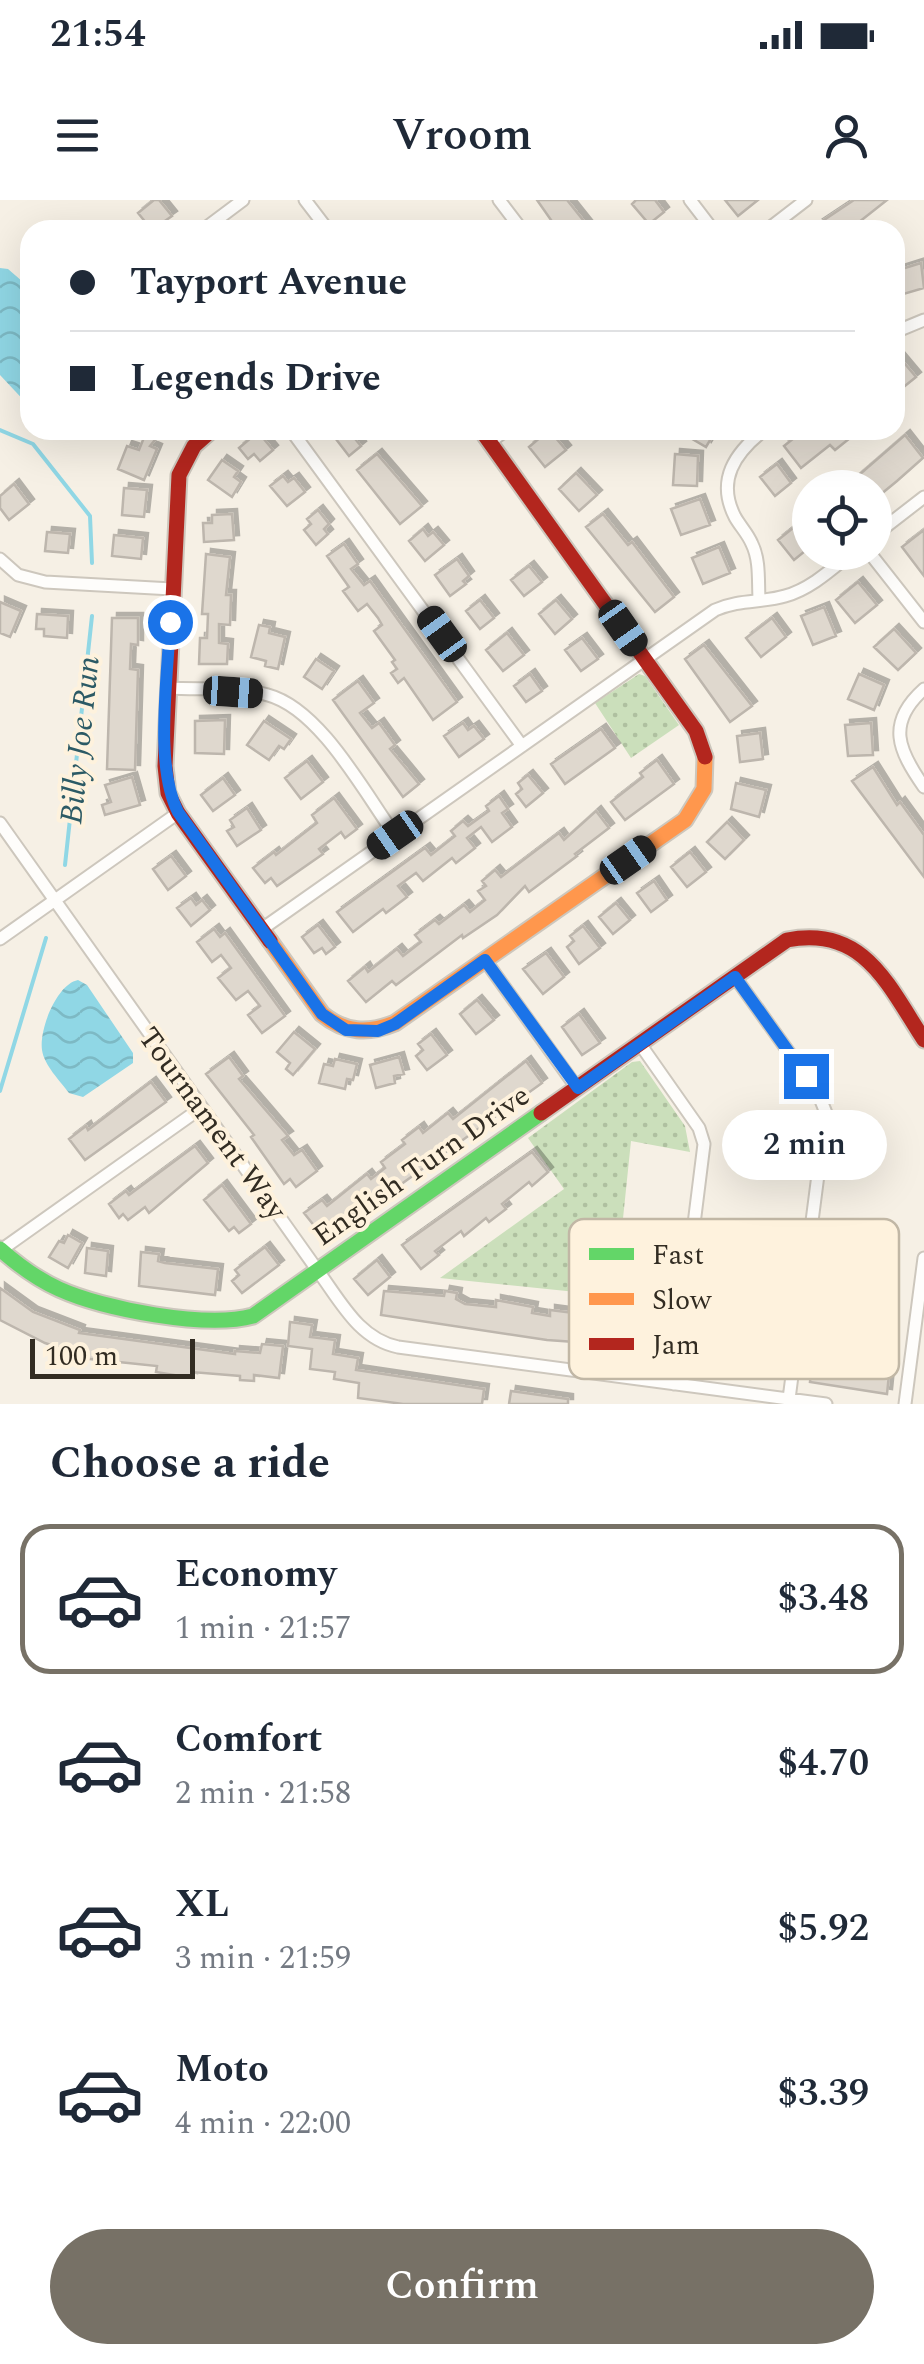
<!DOCTYPE html>
<html lang="en">
<head>
<meta charset="utf-8">
<style>
	:root { --surface:#fff; --page:#f2f2f3; --text:#1f2937; --muted:#747a83; --line:#e0e1e3; --accent:#777166 }
	body { margin:0; font-family:Spectral,serif; background:var(--page); color:var(--text); height:100vh; display:flex; flex-direction:column; font-size:38px; white-space:nowrap }
	* { box-sizing:border-box; margin:0 }
	p { font-size:32px; color:var(--muted) }
	.icon { flex:none; width:55px; height:55px; fill:none; stroke:currentColor; stroke-width:2; stroke-linecap:round; stroke-linejoin:round }
	.map { position:relative; height:1204px; overflow:hidden }
	.details { display:flex; flex-direction:column; background:var(--surface); flex:1 }
	.details>* { flex:none }
	.top-card { position:absolute; left:20px; top:20px; width:885px; height:220px; border-radius:30px; box-shadow:0 10px 40px #0002; display:grid; align-content:center; height:220px; padding:0 50px; background:var(--surface) }
	.controls { position:absolute; left:792px; top:270px; display:grid; gap:20px }
	.controls a { display:grid; place-items:center; width:100px; height:100px; border-radius:50%; background:var(--surface); box-shadow:0 10px 40px #0002; font-size:50px }
	.scale { position:absolute; left:30px; bottom:25px; width:165px; box-sizing:border-box; padding-left:10px; border:5px solid #322c22; border-top:0; font-size:28px; line-height:35px; white-space:nowrap; color:#322c22; -webkit-text-stroke:8px #fef2dd; paint-order:stroke }
	.end { position:absolute; width:45px; height:45px; margin:-22px; border:12px solid #1a73e8; background:#fff; box-shadow:0 0 0 5px #fff }
	.from { border-radius:50% }
	.bubble { position:absolute; height:70px; border-radius:35px; background:var(--surface); box-shadow:0 10px 40px #0002; font-size:32px; font-weight:600; line-height:70px; text-align:center }
	.car { position:absolute; width:30px; height:60px; margin:-30px -15px; border-radius:12px; box-shadow:0 0 8px 2px #0007; background:linear-gradient(#222 24%,#8ab4d8 0 40%,#222 0 76%,#8ab4d8 0 86%,#222 0) }
	.top-card b { display:flex; align-items:center; gap:35px; height:95px; font-size:38px }
	.top-card b+b { border-top:2px solid var(--line) }
	.top-card i { width:25px; height:25px; background:var(--text) }
	ul { padding:0; list-style:none }
	li { display:flex; align-items:center; gap:30px; height:150px; margin:0 20px 15px; padding:0 30px; border:5px solid transparent; border-radius:30px }
	li div { flex:1 }
	li b { display:block; font-size:38px }
	li em { font-style:normal; font-weight:600 }
	li.on { border-color:var(--accent) }
	li>.icon { width:90px; height:90px; stroke-width:1.5 }
	h2 { padding:0 50px; font-size:45px; line-height:120px }
	.primary-button { display:flex; gap:20px; margin-top:auto; padding:20px 50px }
	.primary-button a { flex:1; height:115px; border-radius:60px; background:var(--accent); color:#fff; font-size:40px; font-weight:600; line-height:115px; text-align:center }
	.status { display:flex; justify-content:space-between; align-items:center; height:70px; padding:0 50px; background:var(--surface); direction:ltr }
	.status svg { height:28px; fill:currentColor }
	header { display:flex; justify-content:space-between; align-items:center; height:130px; padding:0 50px; background:var(--surface); font-size:45px; font-weight:600 }
	.map>svg:first-child { display:block }
	.park { fill:url(#park-dots) }
	.water { fill:url(#water-waves) }
	.lines { fill:none; stroke-linecap:round; stroke-linejoin:round }
	.stream { stroke:#90d7e5; stroke-width:4 }
	.building { fill:#dfd8ce; stroke:#bdb6ad; stroke-width:2.5; filter:url(#shadow) }
	.street-casing { stroke:#cdc7bd; stroke-width:15 }
	.fast-casing { stroke:#cdc7bd; stroke-width:19 }
	.slow-casing { stroke:#cdc7bd; stroke-width:19 }
	.jam-casing { stroke:#cdc7bd; stroke-width:19 }
	.street { stroke:#fefdfb; stroke-width:11 }
	.fast { stroke:#63d668; stroke-width:15 }
	.slow { stroke:#ff974d; stroke-width:15 }
	.jam { stroke:#b3261e; stroke-width:15 }
	.route { stroke:#1a73e8; stroke-width:12 }
	.labels { text-anchor:middle; stroke-width:8; stroke-linejoin:round; paint-order:stroke }
	.street-label { font-size:30px; fill:#322c22; stroke:#fef2dd }
	.water-label { font-size:32px; font-style:italic; fill:#2c5a65; stroke:#fef2dd }
	.key { fill:#fef2dd; stroke:#c1b7a5; stroke-width:2.5 }
	.key-label { font-size:28px; fill:#322c22 }
</style>
</head>
<body>
<div class="status"><b>21:54</b><svg viewBox="0 0 49 12"><path d="M0 12V9h3v3zM5 12V6h3v6zM10 12V3h3v9zM15 12V0h3v12zM26 1h20v11H26zM47 4h2v5h-2z"/></svg></div>
<header><svg class="icon" aria-label="menu" viewBox="0 0 24 24"><path d="M4 6h16M4 12h16M4 18h16"/></svg>Vroom<svg class="icon" aria-label="person" viewBox="0 0 24 24"><circle cx="12" cy="8" r="4"/><path d="M4 21q1-7 8-7t8 7"/></svg></header>
<div class="map">
<svg width="924" height="1204" viewBox="0 0 924 1204">
	<defs>
		<pattern id="park-dots" width="8" height="8" patternUnits="userSpaceOnUse" patternTransform="scale(2.5)"><rect width="8" height="8" fill="#cbdfbb"/><path d="M2 2h.1M6 6h.1" fill="none" stroke="#afc0a0" stroke-width="1.8" stroke-linecap="round"/></pattern>
		<pattern id="water-waves" width="16" height="10" patternUnits="userSpaceOnUse" patternTransform="scale(2.5)"><rect width="16" height="10" fill="#90d7e5"/><path d="M0 5q4-4 8 0t8 0" fill="none" stroke="#7db9c4"/></pattern>
		<filter id="shadow"><feDropShadow dx="5" dy="-5" stdDeviation="0" flood-color="#0004"/></filter>
	</defs>
	<rect width="100%" height="100%" fill="#f6f0e5"/>
	<path class="park" d="M639,474l6,2 34,49 -48,33 -36,-55z
		M640,861l45,65 5,26 -59,-11 -16,155 -175,-18 124,-89 -36,-51 104,-76z"/>
	<path class="water" d="M0,68l8,1 22,19v119l-30,-32z
		M78,780l9,5 46,68v10l-50,34 -14,-4c-9,-12 -25,-28 -27,-43 -3,-21 15,-66 36,-70z"/>
	<g class="lines">
		<path class="stream" d="M0,230l33,14 57,72 2,47
			M65,665l27,-249
			M0,891l46,-153"/>
	</g>
	<path class="building" d="M154,0h5l13,16 -20,14 -14,-17z
		M537,0h30l24,30h-33z
		M636,0h19l9,12 -15,12 -17,-20z
		M725,0h33l-20,16z
		M854,0h33l-38,30h-26l-5,-6z
		M921,63l3,25 -24,7 -5,-24z
		M900,158l16,19 -21,17v-32z
		M147,230h16l-13,16 7,3 -13,31 -26,-11 9,-23 12,4z
		M329,230h30l4,5 -7,5 5,6 -12,10z
		M549,230l17,20 -21,17 -16,-20z
		M677,230h39l-10,17z
		M804,230h56l-25,20 -5,-5 -29,23 -17,-22z
		M258,232l15,18 -13,11 -6,-7 -6,5 -9,-11z
		M905,235l18,23 -26,23 -22,18v-11h-31z
		M377,254l45,52 -22,18 -43,-54z
		M675,254l23,2 -1,30 -24,-1z
		M222,260l16,11 -4,6 7,5 -9,15 -24,-17z
		M777,264l14,19 -16,13 -15,-19z
		M576,273l21,22 -18,16 -20,-22z
		M283,276l5,6 6,-4 11,14 -18,14 -17,-20z
		M14,284l15,20 -20,16 -9,-12v-12z
		M124,288l23,2 -3,27 -22,-2z
		M700,299l10,26 -29,10 -10,-26z
		M318,310l11,14 -5,5 4,5 -12,11 -12,-15 7,-6 -4,-5z
		M232,314l2,26 -30,2 -1,-19h9v-8z
		M603,314l25,31 4,-3 42,55 -19,15 -69,-85z
		M798,324l12,15v8l-16,13 -16,-20z
		M423,329l5,7 5,-4 11,13 -19,16 -16,-20z
		M924,330v46l-22,-29z
		M47,332l23,2 -2,19 -23,-2z
		M114,335l29,3 -2,21 -29,-3z
		M344,344l14,20 -7,5 13,16 6,-4 87,121 -24,18 -29,-42 -6,5 -7,-10 6,-4 -5,-7 3,-2 -21,-29 8,-6 -4,-7 -11,-14 -9,7 -15,-20 6,-4 -22,-31z
		M719,347l11,26 -27,11 -11,-26z
		M206,354l24,3 -4,38h5l-1,30 -11,-1v19l9,1 -1,20h-28l1,-26h7l1,-24h-6z
		M457,359l12,17 -6,5 3,3 -16,12 -15,-21z
		M529,366l13,16 -18,14 -13,-16z
		M858,382l19,23 -22,18 -19,-23z
		M480,400l14,18 -14,11 -14,-18z
		M556,400l16,19 -17,15 -16,-20z
		M0,402l21,9 -11,26 -10,-4z
		M824,407l12,29 -23,9 -12,-29z
		M37,414l31,2 -1,22 -23,-2v-7h-8z
		M112,418h26v27l-7,-1 -1,25 8,1 -3,100 -28,-1z
		M772,418l14,19 -25,20 -15,-19z
		M259,425l11,2 -1,6 16,4 -7,32 -13,-3 1,-5 -15,-4z
		M894,429l22,24 -18,17 -24,-23z
		M507,433l17,22 -21,16 -17,-21z
		M582,438l16,21 -17,12 -16,-21z
		M704,445l48,61 -22,16 -45,-63z
		M316,459l18,12 -12,18 -18,-12z
		M530,474l12,17 -16,11 -12,-16z
		M859,474l25,11 -10,25 -26,-11z
		M358,481l16,22 -14,10 12,15 7,-5 16,22 -5,4 29,35 -16,13 -70,-97z
		M225,520l-1,34 -29,-1v-32z
		M264,521l27,18 -7,10 -5,-3 -10,14 -22,-15z
		M463,523l5,7 6,-4 10,13 -25,18 -15,-21z
		M871,523l2,32 -25,1 -3,-31z
		M601,529l14,19 -50,36 -14,-20z
		M760,533l3,26 -23,3 -3,-26z
		M657,560l17,24 -49,36 -14,-18 32,-25 -3,-4z
		M307,561l16,21 -22,17 -16,-21z
		M873,567l24,38 3,-3 24,33v42l-72,-96z
		M528,575l15,18 -17,14 -10,-13 6,-5 -4,-6z
		M132,577l8,28 -35,10 -3,-10 9,-3 -6,-17z
		M223,578l12,17 -22,16 -12,-16z
		M736,583l30,7 -7,27 -28,-8z
		M499,596l9,13 -6,4 10,14 -20,15 -11,-15 -14,11 8,10 -19,15 -4,-5 -29,23 -7,-8 -18,13 9,11 -21,16 -3,-4 -30,23 -16,-20 88,-64 6,7 24,-19 -4,-5 12,-10 5,5 21,-15 -3,-5z
		M334,598l23,31 -12,9 -4,-6 -22,17 4,5 -46,32 -6,-8 -6,5 -12,-15 21,-16 2,3 41,-32 -5,-8z
		M247,608l14,22 -24,16 -10,-15 7,-4 -4,-7z
		M596,611l13,17 -34,26 2,2 -48,36 -4,-6 -28,29 -34,23 -1,-3 -66,50 -4,-4 -26,21 -18,-21 17,-14 3,5 29,-23 6,7 18,-14 -6,-7 20,-15 4,4 25,-19 6,7 15,-12 -7,-9 8,-5 -4,-5 13,-11 6,7 58,-44 5,7z
		M727,622l17,18 -19,19 -18,-17z
		M690,652l16,20 -19,15 -16,-20z
		M171,656l15,20 -18,14 -15,-21z
		M654,681l13,19 -16,12 -14,-19z
		M191,698l5,7 6,-5 8,10 -19,16 -14,-18z
		M616,703l14,17 -17,14 -14,-17z
		M318,725l17,22 -9,7 -4,-6 -8,5 -12,-16z
		M583,726l17,22 -21,16 -12,-17 7,-6 -4,-5z
		M214,729l6,8 5,-4 60,83 -23,17 -14,-18 12,-9 -12,-15 -12,9 -18,-22 13,-10 -10,-13 -9,7 -15,-20z
		M546,753l18,24 -21,17 -20,-25z
		M477,800l17,20 -18,14 -16,-20z
		M579,814l21,29 -18,12 -20,-28z
		M294,832l21,17 -22,26 -7,-6 4,-6 -13,-11z
		M431,834l16,21 -20,15 -11,-14 7,-6 -5,-6z
		M229,857l14,19 -4,3 49,57 -6,4 12,15 8,-5 15,21 -21,16 -6,-8 -6,5 -33,-47 3,-2 -48,-61z
		M399,857l5,17 -10,2 1,7 -19,5 -6,-23z
		M335,859l22,5 -4,16 -6,-1 -2,10 -26,-6 5,-19 9,2z
		M526,861l16,22 -142,102 -4,-5 -51,45 -2,-2 -19,15 -20,-25 18,-13 5,6 40,-32 4,5 14,-11 -4,-6 24,-18 -3,-4 17,-13 4,6 25,-20 5,6z
		M151,882l15,20 -81,58 -16,-21 17,-13 2,4z
		M195,946l13,17 -59,50 -4,-6 -17,13 -5,-6 -4,4 -10,-14 17,-13 3,4z
		M532,952l16,20 -16,14 -3,-4 -27,22 4,5 -17,13 -3,-4 -22,18 -3,-5 -26,20 4,4 -18,14 -19,-24z
		M222,985l29,39 -12,9 -5,-6 -5,4 -25,-31z
		M68,1035l14,8 -14,25 -19,-11 10,-16 5,2z
		M265,1047l14,18 -37,28 -10,-12 7,-6 -4,-5z
		M87,1048l21,3 -2,25 -21,-3z
		M141,1052l18,2 -1,7 7,2 53,6 -3,26 -76,-9z
		M377,1060l13,17 -22,18 -14,-16z
		M0,1088l33,24 47,18 -1,3 156,21v-3l25,2 2,-9 21,2 -4,32 -25,-3v6l-14,-1v-4l-48,-4v6l-36,-6 1,-6 -76,-8v-3l-36,-12 -45,-23z
		M384,1091l60,5 1,-5 12,2 -1,6 9,5 31,3v-7l37,7 -1,6 18,3v-6l24,3v4l54,3v4l28,3 -3,26 -50,-6v-3l-56,-4 -166,-25z
		M290,1122l22,3 -2,12 25,3 -2,14 25,4 -2,12 128,19 -2,15h-79l-45,-6 1,-15 -25,-4 1,-7 -25,-3 2,-20 -24,-3z
		M821,1155l69,9 -3,30 -77,-12 2,-21 8,1z
		M511,1191l57,8v5h-59z"/>
	<g class="lines">
		<defs>
			<path id="street" d="M305,0l23,30
				M499,0l23,30
				M690,0l23,30
				M203,30l40,-30
				M767,30l39,-30
				M895,132l29,-12
				M291,230l231,316
				M490,242l16,-12
				M875,335l49,-38
				M869,352l55,70
				M0,359l18,16 27,7 127,7
				M759,398c-1,-17 1,-38 -7,-54 -4,-10 -12,-18 -17,-27 -19,-37 0,-64 29,-87
				M168,488c32,2 70,-2 100,7 52,14 96,97 127,140
				M924,489c-38,34 -26,61 0,98
				M0,623l318,448c23,31 41,68 80,76l428,57
				M262,729l453,-319c25,-11 46,-7 70,-14 26,-7 48,-28 68,-44
				M0,739l178,-126
				M485,760l92,128
				M735,777l83,116 8,20 -37,286
				M640,844l59,84 5,16 -30,240
				M1,1050l200,-142
				M905,1204l19,-146"/>
			<path id="fast" d="M0,1049c18,16 37,30 59,40 44,20 147,40 194,27l288,-203"/>
			<path id="slow" d="M270,741l52,73c23,19 46,20 73,9l290,-203 19,-31 1,-32"/>
			<path id="jam" d="M212,230l-18,16 -15,29 -14,291 3,27 10,20 92,128
				M481,230l215,301 9,26
				M541,913l246,-173c77,-15 101,45 137,100"/>
		</defs>
		<use href="#street" class="street-casing"/>
		<use href="#fast" class="fast-casing"/>
		<use href="#slow" class="slow-casing"/>
		<use href="#jam" class="jam-casing"/>
		<use href="#street" class="street"/>
		<use href="#fast" class="fast"/>
		<use href="#slow" class="slow"/>
		<use href="#jam" class="jam"/>
	</g>
	<g class="lines">
		<path class="route" d="M170,422c-2,54 -16,143 8,190l144,202 24,16 32,1 17,-7 90,-64 93,128 157,-111 71,99"/>
	</g>
	<g class="labels">
		<g class="street-label">
			<text transform="translate(213 923) rotate(54)" y="10">Tournament Way</text>
			<text transform="translate(421 965) rotate(-35)" y="10">English Turn Drive</text>
		</g>
		<g class="water-label">
			<text transform="translate(79 540) rotate(-84)" y="11">Billy Joe Run</text>
		</g>
	</g>
	<rect x="569" y="1019" width="330" height="160" rx="15" class="key"/>
	<rect x="589" y="1048" width="45" height="12" fill="#63d668"/>
	<rect x="589" y="1093" width="45" height="12" fill="#ff974d"/>
	<rect x="589" y="1138" width="45" height="12" fill="#b3261e"/>
	<g class="key-label">
		<text x="652" y="1064">Fast</text>
		<text x="652" y="1109">Slow</text>
		<text x="652" y="1154">Jam</text>
	</g>
</svg>
<div class="controls">
<a><svg class="icon" aria-label="locate" viewBox="0 0 24 24"><circle cx="12" cy="12" r="6"/><path d="M12 2v4M12 18v4M2 12h4M18 12h4"/></svg></a>
</div>
<div class="scale">100 m</div>
<i class="end from" style="left:170px;top:422px"></i>
<i class="end" style="left:806px;top:876px"></i>
<div class="bubble" style="left:722px;top:910px;width:165px">2 min</div>
<i class="car" style="left:623px;top:428px;rotate:145deg"></i>
<i class="car" style="left:442px;top:434px;rotate:324deg"></i>
<i class="car" style="left:233px;top:492px;rotate:94deg"></i>
<i class="car" style="left:395px;top:635px;rotate:235deg"></i>
<i class="car" style="left:628px;top:660px;rotate:55deg"></i>
<div class="top-card">
<b><i class="from"></i>Tayport Avenue</b>
<b><i></i>Legends Drive</b>
</div>
</div>
<section class="details">
<h2>Choose a ride</h2>
<ul>
<li class="on"><svg class="icon" aria-label="car" viewBox="0 0 24 24"><path d="M5 17H2v-5l4-1 3-4h7l3 4 3 1v5h-3M9 17h6M6 11h13"/><circle cx="7" cy="17" r="2"/><circle cx="17" cy="17" r="2"/></svg><div><b>Economy</b><p>1 min · 21:57</p></div><em>$3.48</em></li>
<li><svg class="icon" aria-label="car" viewBox="0 0 24 24"><path d="M5 17H2v-5l4-1 3-4h7l3 4 3 1v5h-3M9 17h6M6 11h13"/><circle cx="7" cy="17" r="2"/><circle cx="17" cy="17" r="2"/></svg><div><b>Comfort</b><p>2 min · 21:58</p></div><em>$4.70</em></li>
<li><svg class="icon" aria-label="car" viewBox="0 0 24 24"><path d="M5 17H2v-5l4-1 3-4h7l3 4 3 1v5h-3M9 17h6M6 11h13"/><circle cx="7" cy="17" r="2"/><circle cx="17" cy="17" r="2"/></svg><div><b>XL</b><p>3 min · 21:59</p></div><em>$5.92</em></li>
<li><svg class="icon" aria-label="car" viewBox="0 0 24 24"><path d="M5 17H2v-5l4-1 3-4h7l3 4 3 1v5h-3M9 17h6M6 11h13"/><circle cx="7" cy="17" r="2"/><circle cx="17" cy="17" r="2"/></svg><div><b>Moto</b><p>4 min · 22:00</p></div><em>$3.39</em></li>
</ul>
<div class="primary-button"><a>Confirm</a></div>
</section>
</body>
</html>
